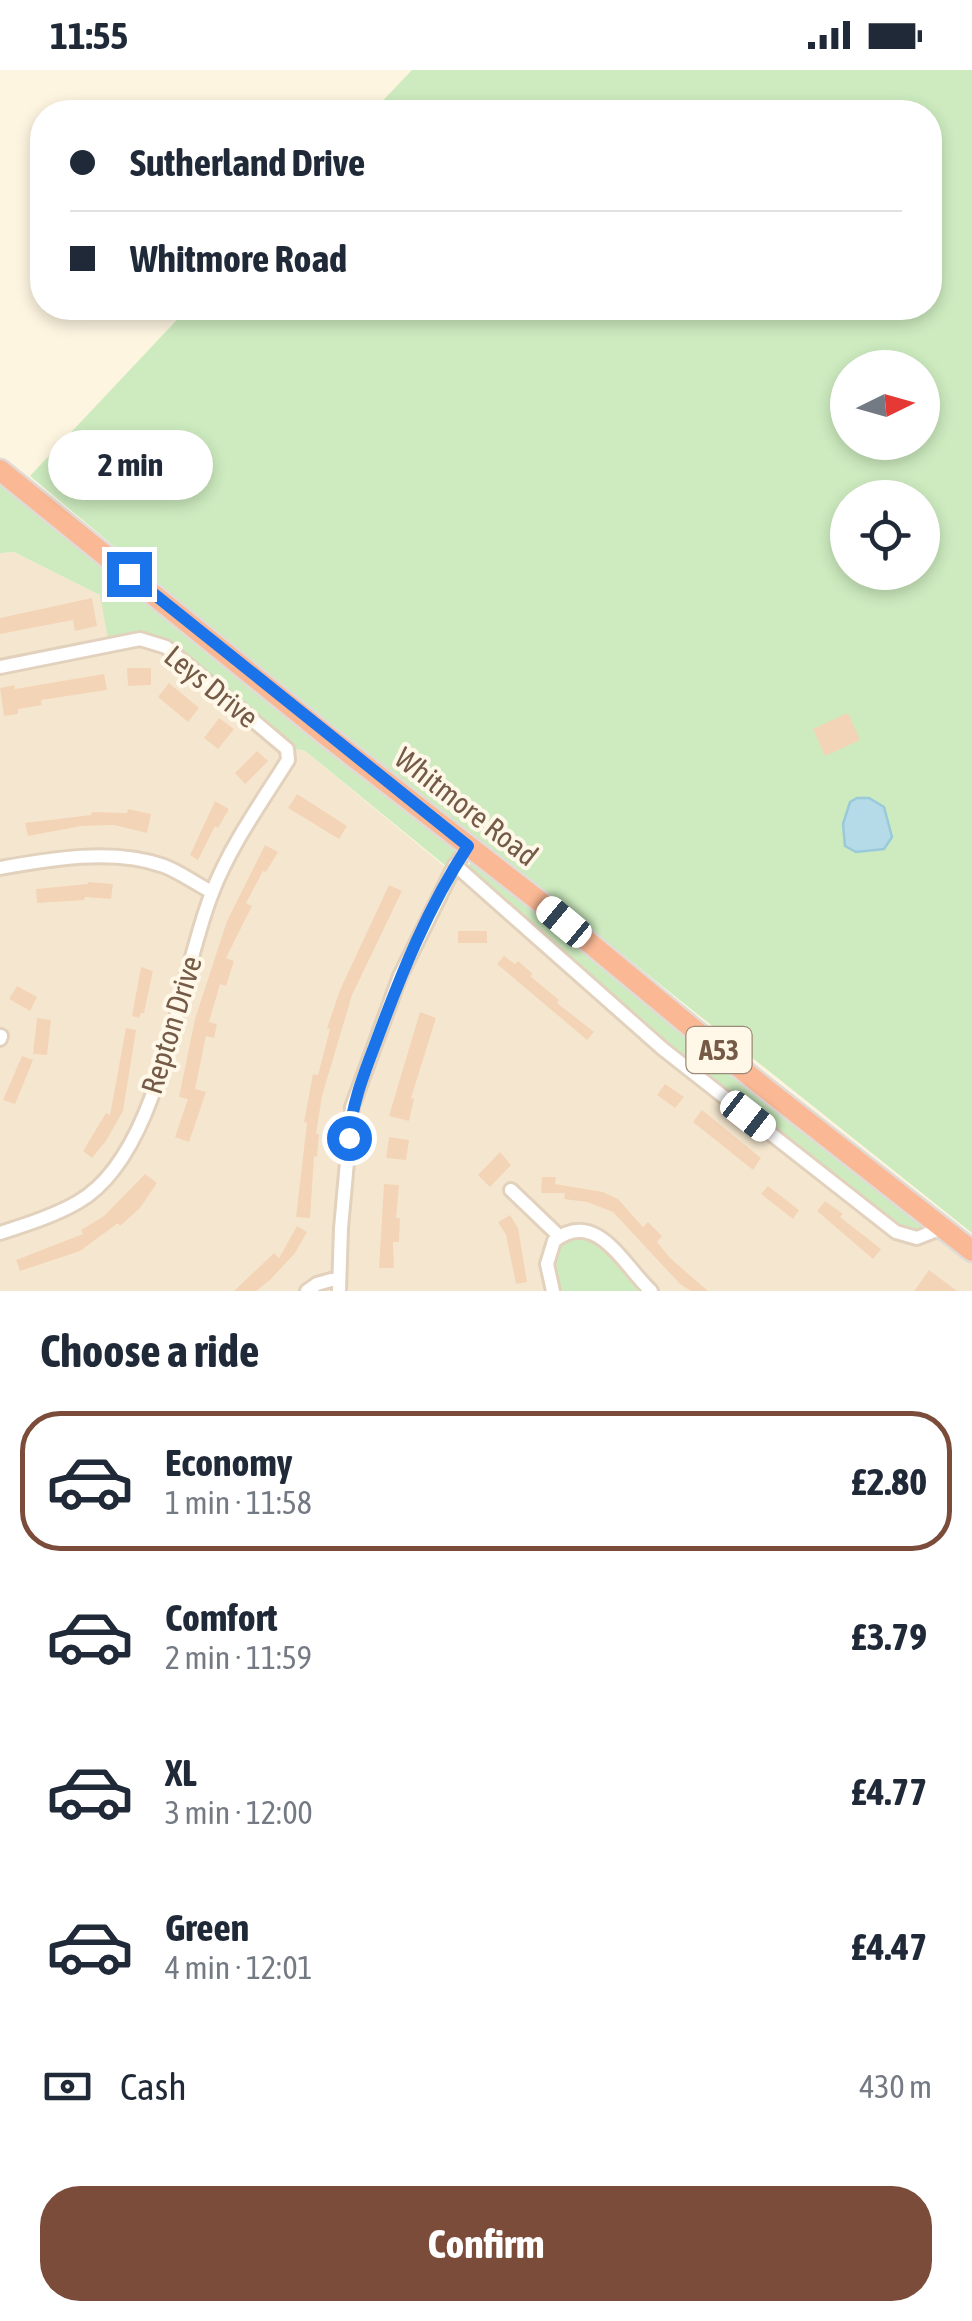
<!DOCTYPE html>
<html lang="en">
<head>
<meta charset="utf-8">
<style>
	:root { --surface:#fff; --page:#f2f2f3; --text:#1f2937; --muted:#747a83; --line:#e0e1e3; --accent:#7c4c3b }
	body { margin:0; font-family:"Asap Condensed",sans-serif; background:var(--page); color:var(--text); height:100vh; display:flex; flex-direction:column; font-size:38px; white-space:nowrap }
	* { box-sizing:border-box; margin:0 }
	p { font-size:32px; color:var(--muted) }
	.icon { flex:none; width:55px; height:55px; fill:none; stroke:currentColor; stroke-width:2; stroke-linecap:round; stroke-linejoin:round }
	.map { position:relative; height:1221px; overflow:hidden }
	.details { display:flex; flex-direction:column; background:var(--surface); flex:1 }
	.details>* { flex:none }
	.banner { position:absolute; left:30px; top:30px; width:912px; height:220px; border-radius:40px; box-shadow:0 5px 15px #0003; display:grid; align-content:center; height:220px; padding:0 40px; background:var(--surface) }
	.needle { width:65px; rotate:85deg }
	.tools { position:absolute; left:830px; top:280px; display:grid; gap:20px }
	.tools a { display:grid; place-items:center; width:110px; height:110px; border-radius:50%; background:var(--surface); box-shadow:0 5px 15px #0003; font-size:50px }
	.end { position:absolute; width:45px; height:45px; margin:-22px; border:12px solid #1a73e8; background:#fff; box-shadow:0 0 0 5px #fff }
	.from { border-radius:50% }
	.bubble { position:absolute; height:70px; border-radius:35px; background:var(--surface); box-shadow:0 5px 15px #0003; font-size:32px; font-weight:700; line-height:70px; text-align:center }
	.car { position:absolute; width:30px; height:60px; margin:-30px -15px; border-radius:12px; box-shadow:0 0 8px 2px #0007; background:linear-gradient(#fff 24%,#345 0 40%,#fff 0 76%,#345 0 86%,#fff 0) }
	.banner b { display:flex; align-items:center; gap:35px; height:95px; font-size:38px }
	.banner b+b { border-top:2px solid var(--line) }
	.banner i { width:25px; height:25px; background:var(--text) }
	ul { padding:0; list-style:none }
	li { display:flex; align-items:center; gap:30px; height:140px; margin:0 20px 15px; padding:0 20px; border:5px solid transparent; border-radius:40px }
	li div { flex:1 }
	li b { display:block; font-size:38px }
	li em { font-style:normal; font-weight:700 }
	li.active { border-color:var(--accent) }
	li>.icon { width:90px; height:90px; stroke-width:1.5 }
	h2 { padding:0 40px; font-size:45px; line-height:120px }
	.pay { display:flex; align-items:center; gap:25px; height:110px; padding:0 40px; font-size:38px }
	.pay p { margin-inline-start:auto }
	.cta { display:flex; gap:20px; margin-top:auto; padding:20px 40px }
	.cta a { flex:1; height:115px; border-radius:40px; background:var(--accent); color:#fff; font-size:40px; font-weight:700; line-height:115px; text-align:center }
	.status { display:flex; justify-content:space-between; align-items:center; height:70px; padding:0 50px; background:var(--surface); direction:ltr }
	.status svg { height:28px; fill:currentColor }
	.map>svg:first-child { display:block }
	.residential { fill:#f5e7cf }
	.green { fill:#cdebbf; fill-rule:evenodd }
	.water { fill:#b4dbe7; stroke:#9acad9; stroke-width:2.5 }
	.building { fill:#f4d4b7 }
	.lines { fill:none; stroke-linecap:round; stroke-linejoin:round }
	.minor-casing { stroke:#e2d1bc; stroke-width:18 }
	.highway-casing { stroke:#e1dbd7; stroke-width:25 }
	.minor { stroke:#fff; stroke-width:12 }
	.highway { stroke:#fab894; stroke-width:20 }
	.route { stroke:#1a73e8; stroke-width:12 }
	.labels { text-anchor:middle; stroke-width:8; stroke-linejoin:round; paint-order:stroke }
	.shield { fill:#fff8e8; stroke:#9e8a77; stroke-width:2.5 }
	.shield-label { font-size:28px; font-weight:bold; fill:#755b47 }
	.street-label { font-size:30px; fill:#755b47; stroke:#fff8e8 }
</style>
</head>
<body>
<div class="status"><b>11:55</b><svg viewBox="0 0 49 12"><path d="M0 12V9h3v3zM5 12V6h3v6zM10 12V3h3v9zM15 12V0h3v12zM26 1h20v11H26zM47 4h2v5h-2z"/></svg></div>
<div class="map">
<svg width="972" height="1221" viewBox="0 0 972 1221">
	<rect width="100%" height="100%" fill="#fdf5e0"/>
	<path class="residential" d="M14,482l87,43 186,154 17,1 281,233 357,245 30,23v40h-972v-738z"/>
	<path class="green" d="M412,0h560v1163l-350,-279 -224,-170 -368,-308 158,-168h742v-196h-558zM848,298h74v74h-74zM848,428h74v74h-74z
		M0,400l942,758 -25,10 -21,-6 -217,-170 -216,-192 8,-7 -3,-15 -16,23 -148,-121 -17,-1 -133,-108 -45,3 -9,-49 -86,-43 -14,1z
		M594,1163l57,58h-98l1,-50z"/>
	<path class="water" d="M857,728h12l15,9 8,30 -8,12 -28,3 -11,-6 -2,-22 7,-22z"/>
	<path class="building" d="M92,528l5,28 -22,5 -2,-11 -73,14v-16z
		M127,598h24v17l-23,1z
		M104,604l3,16 -66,10 1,5 -24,4v5l-14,2 -4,-28 14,-3 1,4z
		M169,613l30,25 -11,14 -30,-25z
		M848,643l12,27 -35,16 -12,-27z
		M219,648l15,11 -16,20 -14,-11z
		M257,681l11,10 -23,23 -10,-11z
		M297,724l50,32 -8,13 -51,-31z
		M215,731l14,8 -11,19 -3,-2 -17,34 -8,-5z
		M128,739l23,5 -4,19 -33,-8 -33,1 -53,10 -3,-13 66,-8 1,-3 35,1z
		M265,775l13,7 -12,20 -3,-1 -17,32 6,3 -26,52 8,3 -8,25 -6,-2 -11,38 8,2 -3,14 -8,-2 -11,53 11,3 -17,50 -14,-5 13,-38 -9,-2 16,-78 32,-98z
		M88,812l25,2 -2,15 -26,-2 -1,3 -47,3 -1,-14 52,-5z
		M389,815l13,6 -50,104 -30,101 -6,38h3l-2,23 -3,-1 -4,62 -14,-1 11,-94 -3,-1 9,-48 5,1 12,-46 -3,-1 13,-38z
		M458,861h29v12h-29z
		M504,886l11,8 3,-3 15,13 -3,2 29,24 -2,3 37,29 -7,8 -90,-76z
		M141,897l12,4 -9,42h-3l-2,5 -7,-2z
		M17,916l20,11 -7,14 -21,-12z
		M420,942l16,6 -25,80 3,1 -5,22 -20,-5z
		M37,948l14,2 -4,35 -14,-1z
		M126,958l10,2 -13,81 -17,30 -14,17 -9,-7 23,-38 4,2z
		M22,986l11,4 -18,44 -12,-4z
		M665,1014l19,13 -9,11 -18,-13z
		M702,1040l59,48 -8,12 -60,-48z
		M389,1067l20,3 -3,20 -20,-2z
		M500,1082l11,13 -21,22 -12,-12z
		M145,1104l12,9 -17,25 -20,18 -2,-3 -38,28 -60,20 -4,-11 67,-26 -2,-4 23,-14z
		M542,1107h14l-1,7 48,8 15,7 25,28 5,-5 14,14 -5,6 13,16 38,33h-17l-11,-7 -67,-72 -26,-10 -23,-3 1,-6h-24z
		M384,1114l15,1 -3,33h4l-1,24h-6l1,26h-15z
		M768,1116l31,24 -6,9 -32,-25z
		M825,1131l18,13 -3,3 41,32 -8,10 -56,-48z
		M510,1145l8,13 9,54 -11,2 -10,-49 -8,-13z
		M297,1156l10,6 -12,21 -25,27 -14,11h-22l40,-38 5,5z
		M929,1200l28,21h-43z"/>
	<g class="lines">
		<defs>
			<path id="minor" d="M0,597l140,-28 26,8 121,102 1,11c-27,43 -58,86 -76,133 -35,87 -50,261 -134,309 -22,13 -53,23 -78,31
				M455,795l208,184 233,183 21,6 25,-10
				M0,798c51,-9 113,-20 164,-2 16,6 32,18 48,26
				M0,969l1,-3
				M511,1120l48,46
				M307,1221l10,-7 21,-6
				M339,1221l2,-63 11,-121 48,-131 52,-105 16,-24
				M553,1221l-6,-27 7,-23c42,-34 70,25 97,50"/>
			<path id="highway" d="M0,400l327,266 212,165 217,180 216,170"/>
		</defs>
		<use href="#minor" class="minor-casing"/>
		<use href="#highway" class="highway-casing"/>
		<use href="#minor" class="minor"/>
		<use href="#highway" class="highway"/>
	</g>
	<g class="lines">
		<path class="route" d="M129,504l339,272c-40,61 -67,128 -92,196 -12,32 -24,61 -27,96"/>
	</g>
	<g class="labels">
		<rect class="shield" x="686.5" y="957" width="65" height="46" rx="8"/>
		<g class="shield-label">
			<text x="719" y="990">A53</text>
		</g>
		<g class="street-label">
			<text transform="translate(211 617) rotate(39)" y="10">Leys Drive</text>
			<text transform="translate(466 737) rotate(38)" y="10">Whitmore Road</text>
			<text transform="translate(172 955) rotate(-73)" y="10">Repton Drive</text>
		</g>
	</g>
</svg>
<div class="tools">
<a><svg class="needle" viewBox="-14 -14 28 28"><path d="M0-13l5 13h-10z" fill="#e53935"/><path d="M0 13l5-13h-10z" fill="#747a83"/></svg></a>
<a><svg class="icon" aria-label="locate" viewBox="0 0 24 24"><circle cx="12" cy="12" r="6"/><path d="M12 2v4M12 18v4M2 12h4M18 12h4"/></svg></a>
</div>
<i class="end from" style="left:349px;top:1068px"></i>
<i class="end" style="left:129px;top:504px"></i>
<div class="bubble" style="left:48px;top:360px;width:165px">2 min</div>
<i class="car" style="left:564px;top:852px;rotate:310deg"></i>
<i class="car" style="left:748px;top:1046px;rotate:128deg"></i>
<div class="banner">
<b><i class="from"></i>Sutherland Drive</b>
<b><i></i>Whitmore Road</b>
</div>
</div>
<section class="details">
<h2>Choose a ride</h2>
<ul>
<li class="active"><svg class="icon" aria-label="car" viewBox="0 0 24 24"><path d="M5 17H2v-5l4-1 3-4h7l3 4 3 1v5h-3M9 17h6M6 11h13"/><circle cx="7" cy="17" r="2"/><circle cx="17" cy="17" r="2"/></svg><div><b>Economy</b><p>1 min · 11:58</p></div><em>£2.80</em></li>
<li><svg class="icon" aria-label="car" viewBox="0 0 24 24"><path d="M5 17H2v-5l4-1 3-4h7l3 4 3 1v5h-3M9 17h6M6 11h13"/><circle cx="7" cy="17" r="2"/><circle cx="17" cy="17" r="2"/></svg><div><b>Comfort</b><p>2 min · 11:59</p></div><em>£3.79</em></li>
<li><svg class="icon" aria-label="car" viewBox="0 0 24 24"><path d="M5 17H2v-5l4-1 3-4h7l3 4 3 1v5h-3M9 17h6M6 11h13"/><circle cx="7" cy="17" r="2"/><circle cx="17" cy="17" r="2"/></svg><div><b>XL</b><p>3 min · 12:00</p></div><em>£4.77</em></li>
<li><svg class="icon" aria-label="car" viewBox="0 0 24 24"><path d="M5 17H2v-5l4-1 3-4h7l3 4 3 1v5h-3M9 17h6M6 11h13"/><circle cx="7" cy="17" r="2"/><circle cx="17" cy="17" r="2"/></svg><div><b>Green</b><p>4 min · 12:01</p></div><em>£4.47</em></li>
</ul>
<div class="pay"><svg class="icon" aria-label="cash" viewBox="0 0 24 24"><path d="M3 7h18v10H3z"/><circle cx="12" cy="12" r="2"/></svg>Cash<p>430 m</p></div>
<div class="cta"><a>Confirm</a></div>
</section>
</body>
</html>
